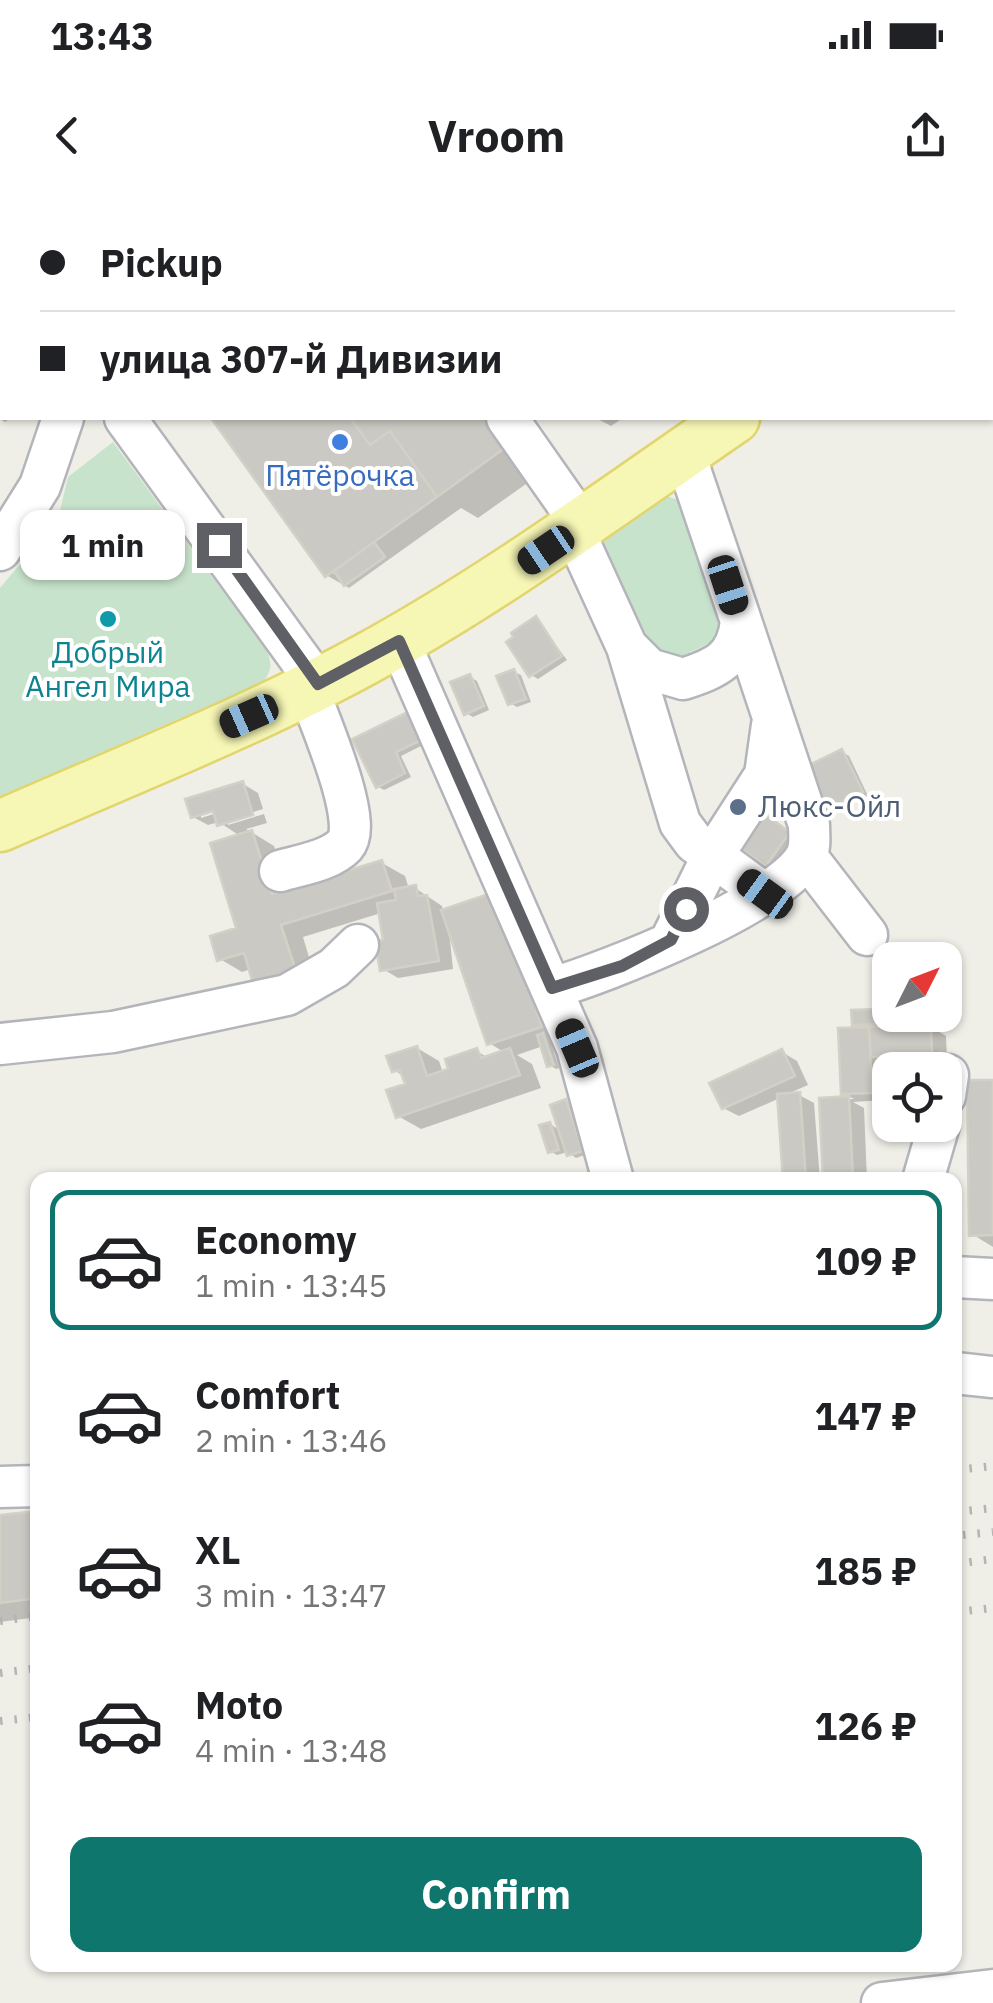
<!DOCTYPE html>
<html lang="en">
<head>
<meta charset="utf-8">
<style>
	:root { --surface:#fff; --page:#f6f6f6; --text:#202124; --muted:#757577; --line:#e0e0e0; --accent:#0f766e }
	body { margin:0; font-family:"IBM Plex Sans",sans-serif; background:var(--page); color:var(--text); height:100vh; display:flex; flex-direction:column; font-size:38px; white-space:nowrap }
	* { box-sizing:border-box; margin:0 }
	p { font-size:32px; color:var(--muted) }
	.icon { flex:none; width:55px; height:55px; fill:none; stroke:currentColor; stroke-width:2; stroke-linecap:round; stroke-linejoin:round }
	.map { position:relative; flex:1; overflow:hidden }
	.sheet { position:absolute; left:30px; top:972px; width:932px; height:800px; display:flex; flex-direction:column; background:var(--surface); border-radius:20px; box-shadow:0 2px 8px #0004 }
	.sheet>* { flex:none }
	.hud { position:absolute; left:0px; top:0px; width:995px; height:220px; box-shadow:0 2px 8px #0004; display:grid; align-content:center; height:220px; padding:0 40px; background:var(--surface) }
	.needle { width:65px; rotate:48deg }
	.fabs { position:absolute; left:872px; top:742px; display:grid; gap:20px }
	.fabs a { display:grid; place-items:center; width:90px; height:90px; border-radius:20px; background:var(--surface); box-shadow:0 2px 8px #0004; font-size:50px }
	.end { position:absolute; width:45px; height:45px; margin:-22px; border:12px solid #5e6065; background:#fff; box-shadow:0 0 0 5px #fff }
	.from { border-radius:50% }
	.bubble { position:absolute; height:70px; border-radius:20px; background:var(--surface); box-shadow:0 2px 8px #0004; font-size:32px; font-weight:700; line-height:70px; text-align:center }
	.car { position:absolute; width:30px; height:60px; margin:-30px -15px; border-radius:12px; box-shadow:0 0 8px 2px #0007; background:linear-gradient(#222 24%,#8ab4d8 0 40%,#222 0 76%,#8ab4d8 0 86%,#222 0) }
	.hud b { display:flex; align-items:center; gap:35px; height:95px; font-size:38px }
	.hud b+b { border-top:2px solid var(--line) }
	.hud i { width:25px; height:25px; background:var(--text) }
	ul { padding:18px 0 0; list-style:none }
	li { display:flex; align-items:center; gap:30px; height:140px; margin:0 20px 15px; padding:0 20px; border:5px solid transparent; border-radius:20px }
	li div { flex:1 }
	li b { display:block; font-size:38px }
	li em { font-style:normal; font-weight:700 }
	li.on { border-color:var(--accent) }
	li>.icon { width:90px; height:90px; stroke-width:1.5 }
	.action { display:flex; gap:20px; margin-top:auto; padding:20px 40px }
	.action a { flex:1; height:115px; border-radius:20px; background:var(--accent); color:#fff; font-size:40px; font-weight:700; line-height:115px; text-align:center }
	.status { display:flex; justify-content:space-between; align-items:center; height:70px; padding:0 50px; background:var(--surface); direction:ltr }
	.status svg { height:28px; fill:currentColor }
	header { display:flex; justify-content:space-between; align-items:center; height:130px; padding:0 40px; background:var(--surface); font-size:45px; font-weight:700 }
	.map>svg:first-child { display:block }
	.green { fill:#c7e3cb }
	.shadow { fill:#0003; fill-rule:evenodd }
	.building { fill:#cac9c3; stroke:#d3d1c6; stroke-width:2.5 }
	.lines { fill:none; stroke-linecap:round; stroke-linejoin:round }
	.minor-casing { stroke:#b4b5ba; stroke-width:45 }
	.major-casing { stroke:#e2d56d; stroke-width:55 }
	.minor { stroke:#fff; stroke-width:40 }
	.major { stroke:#f6f6b5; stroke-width:50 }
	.rail { stroke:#b4b4b5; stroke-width:8; stroke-dasharray:2.5 12; stroke-linecap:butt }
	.route { stroke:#5e6065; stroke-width:12 }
	.shop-dot { fill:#3f7fe0; stroke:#fff; stroke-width:4 }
	.culture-dot { fill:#0f9aa8; stroke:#fff; stroke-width:4 }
	.service-dot { fill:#5c6f8a; stroke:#fff; stroke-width:4 }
	.labels { text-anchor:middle; stroke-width:8; stroke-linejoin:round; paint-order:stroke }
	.shop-label { font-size:30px; fill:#366cbe; stroke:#fff }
	.culture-label { font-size:30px; fill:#0d838f; stroke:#fff }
	.service-label { font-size:30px; fill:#4e5e75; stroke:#fff; text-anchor:start }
</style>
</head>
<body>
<div class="status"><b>13:43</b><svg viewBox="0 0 49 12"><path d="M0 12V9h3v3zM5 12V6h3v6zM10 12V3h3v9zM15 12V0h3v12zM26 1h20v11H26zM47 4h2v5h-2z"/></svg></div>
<header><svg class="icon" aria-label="back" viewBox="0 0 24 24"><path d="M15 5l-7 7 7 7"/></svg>Vroom<svg class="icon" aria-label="share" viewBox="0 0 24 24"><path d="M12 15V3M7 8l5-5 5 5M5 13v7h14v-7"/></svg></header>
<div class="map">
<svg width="993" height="1803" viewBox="0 0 993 1803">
	<rect width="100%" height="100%" fill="#efeee7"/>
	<path class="green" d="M113,242l154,209c5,14 5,19 -4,31l-263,115v-209l58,-69 10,-42z
		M663,295l24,8 37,116 -4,19 -49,23c-23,-8 -67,-93 -69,-117l1,-9z"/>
	<path class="shadow" d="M120,0h93l1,2h-98z
		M765,0h87l2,2h-92z
		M0,134l2,84h9l-6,4 -5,-3z
		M213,218h298l36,51 -69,49 -17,-10 -112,80 -23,-13zM346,359l3,4 -15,11 -4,-4z
		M596,218h27l-12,8z
		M536,419l31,41 -29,19 -7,-4z
		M514,472l7,3 10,27 -14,5 -7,-4z
		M470,477l7,4 12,29 -16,7 -7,-4z
		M410,514l19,28 -28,14 10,21 -27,13 -7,-4z
		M842,552l7,4 19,40 -36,17 -7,-4z
		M243,584l15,9 5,16 -35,11v5l36,-11 3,9 -21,6 28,17 14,46 94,-29 23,13 4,13 6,-1 27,18 1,6 54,-18 67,145 -13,4 8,25 -3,1 -7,-4 -6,-19 -26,9 15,9 9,24 -120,41 -23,-13 10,-31 -3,-8 -11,-7 23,-22 22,13 4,12 34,-22 11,7 16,-6 -15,-9 -41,-122 5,48 -55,9 -15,-9 3,-27 -5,-29 -78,24 14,47 -39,12 -27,-27 -9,3 -22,-13 19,-29 1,-94 -21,-14 -11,3 -15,-8zM224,605l2,5 -25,8v-5z
		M739,588l31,20 -5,8 30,21 -21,31 -34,-22z
		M881,811l7,4 1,14 42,-2 15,9 1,25 -62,3 1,36 -33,2 11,6 3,72h-42l-3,-80 32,-1 -11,-6 22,-63 -10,-6z
		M782,852l15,9 11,24 -23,10h14l15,8 6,77h-35l-5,-82 -41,18 -16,-8z
		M993,882v165l-21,-13z
		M566,902l7,4 15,48 -12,4 -8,-6 -11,3 -7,-4v-27l11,7z
		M38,1313v104l-38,5v-104z"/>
	<path class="building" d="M116,0h75l2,2h-81z
		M761,0h70l2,2h-76z
		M211,218h139l20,27 20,-14 47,66 -112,80z
		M350,218h139l20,27 -72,52 -47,-66 -20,14z
		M374,342l11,15 -41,29 -10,-15z
		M536,416l26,40 -33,21 -23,-35 7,-5 -2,-4z
		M514,469l12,30 -18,6 -12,-29z
		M470,474l14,32 -20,9 -14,-33z
		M410,511l14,28 -28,13 9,21 -29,15 -24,-49z
		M842,549l21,43 -40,19 -20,-43z
		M243,581l10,34 -36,11 -4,-15 -22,7 -6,-19z
		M760,611l30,21 -24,34 -29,-20z
		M252,630l20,64 110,-34 10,31 -111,34 15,46 -43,13 -9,-31 -27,8 -7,-25 26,-8 -26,-85z
		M416,685l2,11 9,-1 12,66 -59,10 -5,-30 8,-1 -6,-37 19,-3 -2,-11z
		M497,691l45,136 -55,18 -46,-135z
		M882,809v15l-30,1 -1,-15z
		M931,825l1,29 -61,3 -2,-30z
		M869,827l3,66 -31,1 -3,-66z
		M543,833l11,32 -7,2 -10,-32z
		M417,846l10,30 21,-7 -3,-10 32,-11 4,10 29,-10 10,27 -124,43 -10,-28 19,-6 -5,-14 -8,2 -6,-16z
		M782,849l13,27 -73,33 -13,-26z
		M967,880h26v155l-24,1z
		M800,892l6,88h-23l-6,-86z
		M849,896l4,84h-30l-4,-82z
		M566,899l17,52 -16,5 -17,-51z
		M550,922l9,28 -11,3 -9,-28z
		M38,1311v87l-38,5v-88z"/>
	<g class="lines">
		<defs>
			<path id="minor" d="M238,0l2,2
				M883,0l2,2
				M360,2l2,-2
				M0,45l2,4
				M125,218l193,266
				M507,218l75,107
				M574,331l53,116 53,176 14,19 71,52
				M0,350l40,-64 23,-68
				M399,441l178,407 36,132
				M627,447l22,22 34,10c34,-11 54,-20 58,-58l-57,-169
				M806,656l61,79
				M280,671c20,-6 50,-10 65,-26 20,-22 -27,-127 -37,-156
				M671,740l41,-83 53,-82 7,-50
				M552,788c53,-15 230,-85 254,-132 5,-10 3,-20 3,-31l-68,-204
				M0,844l113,-12 174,-37 47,-27 24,-23
				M945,896l3,-21
				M923,980l16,-55
				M955,1077l38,2
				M955,1173l38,4
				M0,1287l38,-1
				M882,1803l111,-13"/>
			<path id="major" d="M992,38h1
				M0,626c122,-54 249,-103 366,-167 130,-71 247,-158 368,-241"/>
		</defs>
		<use href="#minor" class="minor-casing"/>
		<use href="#major" class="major-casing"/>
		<use href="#minor" class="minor"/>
		<use href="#major" class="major"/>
		<path class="rail" d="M955,1270l38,-4
			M955,1312l38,-4
			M963,1335l30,-3
			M955,1364l38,-5
			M955,1412l38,-4
			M0,1421l38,-5
			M0,1473l38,-5
			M0,1521l38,-4"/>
	</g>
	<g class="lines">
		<path class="route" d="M219,345l99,139 81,-43 153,347 70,-22 49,-26 15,-31"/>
	</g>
	<circle class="shop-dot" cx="340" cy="242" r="10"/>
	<circle class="culture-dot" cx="108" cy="419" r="10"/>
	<circle class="service-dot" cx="738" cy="607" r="10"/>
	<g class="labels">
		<g class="shop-label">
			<text x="340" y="286">Пятёрочка</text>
		</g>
		<g class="culture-label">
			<text x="108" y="463">Добрый<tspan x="108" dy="34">Ангел Мира</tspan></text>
		</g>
		<g class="service-label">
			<text x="758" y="617">Люкс-Ойл</text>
		</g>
	</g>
</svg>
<div class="fabs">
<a><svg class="needle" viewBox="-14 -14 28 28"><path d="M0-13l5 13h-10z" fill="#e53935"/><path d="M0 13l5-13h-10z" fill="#757577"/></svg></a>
<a><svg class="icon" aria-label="locate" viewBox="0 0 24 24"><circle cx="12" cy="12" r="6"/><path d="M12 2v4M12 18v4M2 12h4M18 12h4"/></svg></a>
</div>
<i class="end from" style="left:686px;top:709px"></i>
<i class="end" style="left:219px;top:345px"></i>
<div class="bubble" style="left:20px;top:310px;width:165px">1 min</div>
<i class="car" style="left:546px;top:350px;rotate:236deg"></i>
<i class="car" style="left:728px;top:385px;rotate:162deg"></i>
<i class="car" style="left:249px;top:516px;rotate:246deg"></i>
<i class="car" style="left:765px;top:694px;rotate:306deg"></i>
<i class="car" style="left:577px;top:848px;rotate:337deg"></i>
<div class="hud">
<b><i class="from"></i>Pickup</b>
<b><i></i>улица 307-й Дивизии</b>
</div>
<section class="sheet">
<ul>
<li class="on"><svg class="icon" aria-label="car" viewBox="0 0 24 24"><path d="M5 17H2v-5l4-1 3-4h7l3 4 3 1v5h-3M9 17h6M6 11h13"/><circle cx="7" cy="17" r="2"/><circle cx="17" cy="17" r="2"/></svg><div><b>Economy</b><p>1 min · 13:45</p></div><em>109 ₽</em></li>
<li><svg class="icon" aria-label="car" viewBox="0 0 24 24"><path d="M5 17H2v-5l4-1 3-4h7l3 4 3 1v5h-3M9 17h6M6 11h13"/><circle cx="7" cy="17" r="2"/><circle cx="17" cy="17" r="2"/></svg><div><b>Comfort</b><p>2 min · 13:46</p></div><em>147 ₽</em></li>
<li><svg class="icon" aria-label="car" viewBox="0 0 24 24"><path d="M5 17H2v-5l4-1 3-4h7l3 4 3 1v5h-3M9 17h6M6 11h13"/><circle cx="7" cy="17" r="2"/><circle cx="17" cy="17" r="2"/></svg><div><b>XL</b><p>3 min · 13:47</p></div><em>185 ₽</em></li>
<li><svg class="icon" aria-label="car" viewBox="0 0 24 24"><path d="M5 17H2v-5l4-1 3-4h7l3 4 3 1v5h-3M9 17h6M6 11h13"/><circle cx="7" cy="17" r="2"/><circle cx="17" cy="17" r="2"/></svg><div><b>Moto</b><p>4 min · 13:48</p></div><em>126 ₽</em></li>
</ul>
<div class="action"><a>Confirm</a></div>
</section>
</div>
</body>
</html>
